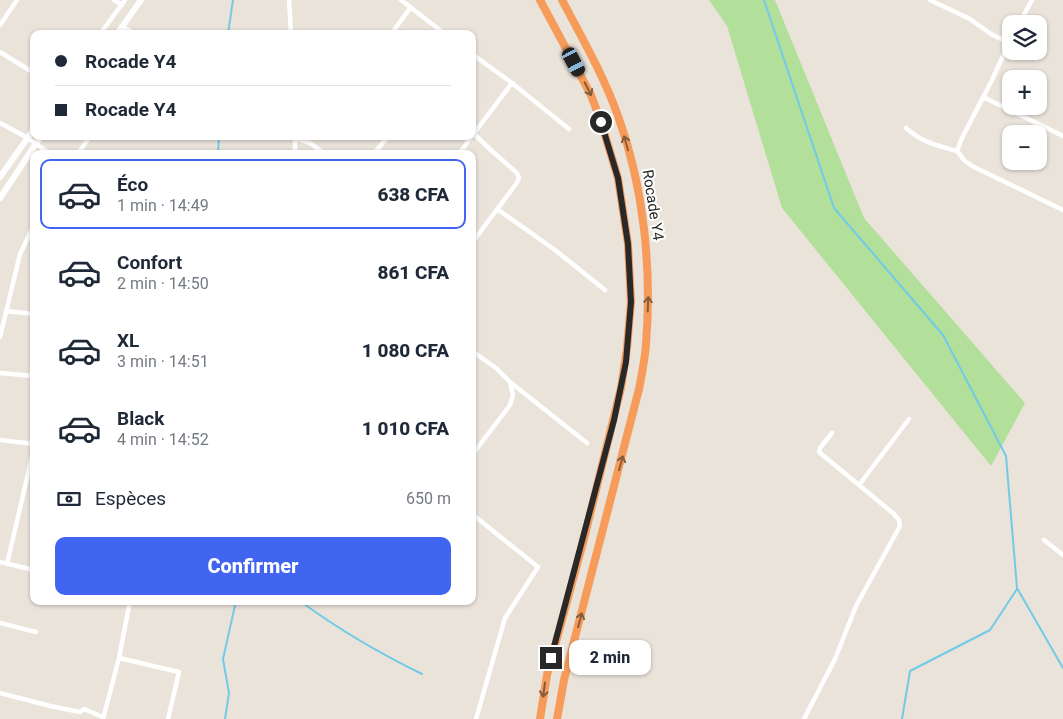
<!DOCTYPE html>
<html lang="fr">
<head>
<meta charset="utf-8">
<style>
	:root { --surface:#fff; --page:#f2f2f3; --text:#1f2937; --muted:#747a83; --line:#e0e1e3; --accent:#4164f1 }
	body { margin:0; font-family:Roboto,sans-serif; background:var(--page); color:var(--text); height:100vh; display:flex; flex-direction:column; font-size:19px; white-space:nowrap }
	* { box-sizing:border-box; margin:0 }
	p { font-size:16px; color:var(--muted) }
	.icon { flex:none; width:28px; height:28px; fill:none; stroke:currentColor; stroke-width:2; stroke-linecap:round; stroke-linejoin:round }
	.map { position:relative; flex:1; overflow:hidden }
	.panel { position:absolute; left:30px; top:150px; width:446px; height:455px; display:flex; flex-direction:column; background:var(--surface); border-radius:10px; box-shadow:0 1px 4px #0004 }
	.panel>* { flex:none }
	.banner { position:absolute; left:30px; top:30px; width:446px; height:110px; border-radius:10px; box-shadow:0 1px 4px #0004; display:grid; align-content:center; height:110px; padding:0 25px; background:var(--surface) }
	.tools { position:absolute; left:1002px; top:15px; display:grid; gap:10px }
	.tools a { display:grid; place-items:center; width:45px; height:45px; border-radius:10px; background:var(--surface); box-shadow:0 1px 4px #0004; font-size:25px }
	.end { position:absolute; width:22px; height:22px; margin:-11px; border:6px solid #282828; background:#fff; box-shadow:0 0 0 2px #fff }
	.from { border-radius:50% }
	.bubble { position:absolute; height:35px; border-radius:10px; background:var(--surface); box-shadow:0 1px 4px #0004; font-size:16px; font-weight:800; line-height:35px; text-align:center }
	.car { position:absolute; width:15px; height:30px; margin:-15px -8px; border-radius:6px; box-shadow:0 0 4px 1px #0007; background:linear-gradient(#222 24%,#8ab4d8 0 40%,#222 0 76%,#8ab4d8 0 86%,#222 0) }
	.banner b { display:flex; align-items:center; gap:18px; height:48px; font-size:19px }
	.banner b+b { border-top:1px solid var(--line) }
	.banner i { width:12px; height:12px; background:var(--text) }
	ul { padding:9px 0 0; list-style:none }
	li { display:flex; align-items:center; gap:15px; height:70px; margin:0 10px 8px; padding:0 15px; border:2px solid transparent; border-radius:10px }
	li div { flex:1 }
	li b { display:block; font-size:19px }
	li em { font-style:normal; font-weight:800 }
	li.selected { border-color:var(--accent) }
	li>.icon { width:45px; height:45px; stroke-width:1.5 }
	.pay { display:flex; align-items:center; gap:12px; height:55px; padding:0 25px; font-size:19px }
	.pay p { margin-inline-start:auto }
	.cta { display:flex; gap:10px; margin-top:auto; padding:10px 25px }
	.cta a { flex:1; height:58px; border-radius:10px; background:var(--accent); color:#fff; font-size:20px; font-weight:800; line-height:58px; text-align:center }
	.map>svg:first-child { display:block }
	.green { fill:#b2df99 }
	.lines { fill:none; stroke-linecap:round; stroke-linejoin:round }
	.stream { stroke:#71cae8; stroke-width:2 }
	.street { stroke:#fff; stroke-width:4.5 }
	.secondary { stroke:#fff; stroke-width:6 }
	.highway { stroke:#f69b59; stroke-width:8 }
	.oneway { stroke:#855c3e }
	.route { stroke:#282828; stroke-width:6 }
	.labels { text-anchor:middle; stroke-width:4; stroke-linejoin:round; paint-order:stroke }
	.street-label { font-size:15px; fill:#282828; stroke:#fff }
</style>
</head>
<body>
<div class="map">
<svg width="1063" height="719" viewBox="0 0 1063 719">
	<rect width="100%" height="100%" fill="#eae3da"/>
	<path class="green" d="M709,0h66l89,218 161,185 -34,63 -209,-258 -55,-182z"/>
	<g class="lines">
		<path class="stream" d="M764,0l70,208 109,127 63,121 11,132 46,80
			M228,34l5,-34
			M218,154l1,-18
			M300,601c38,28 79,52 122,73
			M225,719l4,-26 -6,-34 13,-58
			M902,719l8,-48 80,-41 27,-41"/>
		<path class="street" d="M114,0l8,5
			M289,0l2,34
			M401,0l44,34
			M930,0l40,19 21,15 18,9
			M1019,24l13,-24
			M0,25l17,-25
			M123,27l12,7
			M100,34l25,-34
			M391,34l20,-27
			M0,52l34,21
			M472,54l40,29 57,46
			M983,97l80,39
			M0,123l28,15 22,16
			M906,128c17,15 30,17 51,23l5,-13 29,-56 20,-43
			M472,132l21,20 24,21 2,5 -3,6 -44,59
			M472,136l40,-53
			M295,138l15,5 15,11
			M295,138v16
			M957,151l8,10 9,6 89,43
			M78,154l12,-18
			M374,154l14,-18
			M459,154l13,-18
			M497,209l58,41 50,40
			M6,311l28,3
			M0,337l20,-83 14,-29
			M472,351l24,17 14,14 77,61
			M0,373l34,3
			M472,438l3,13
			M0,440l34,4
			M472,455l38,-50 3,-10 -3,-13
			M859,485l50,-66
			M472,514l66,53 -33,51 -29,101
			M1044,540l19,15
			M0,562l34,8
			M7,564l27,-116
			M0,623l36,9
			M119,658l60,14 -11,47
			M0,693l50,13 30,6 4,-3 19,8
			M103,719l16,-61 11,-57
			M804,719l31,-60 21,-53 44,-80 -1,-6 -5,-6 -75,-62 1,-4 12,-15"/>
		<path class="secondary" d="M117,34l24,-34
			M0,177l34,-48
			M0,198l41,-62"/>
		<path class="highway" d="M540,0l51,95 10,27 17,56 10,66 3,58 -4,46 -6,40 -37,151 -37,136 -7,44
			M557,719l7,-39 75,-291c3,-15 6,-30 7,-45 6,-75 -2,-156 -28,-228 -14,-40 -36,-78 -56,-116"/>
	</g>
	<defs><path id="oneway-shaft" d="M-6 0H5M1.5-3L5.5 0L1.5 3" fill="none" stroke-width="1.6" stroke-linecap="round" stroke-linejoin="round" transform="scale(1.25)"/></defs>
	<g class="oneway">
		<use href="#oneway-shaft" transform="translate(588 89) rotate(63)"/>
		<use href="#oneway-shaft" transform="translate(626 143) rotate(-106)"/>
		<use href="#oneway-shaft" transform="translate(648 304) rotate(-88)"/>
		<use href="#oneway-shaft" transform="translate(621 463) rotate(-75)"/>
		<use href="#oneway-shaft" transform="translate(580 620) rotate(-75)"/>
		<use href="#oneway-shaft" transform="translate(544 690) rotate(98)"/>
	</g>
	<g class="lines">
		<path class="route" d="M551,658l63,-238 12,-58 5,-60 -3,-58 -10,-66 -17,-56"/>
	</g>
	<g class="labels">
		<g class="street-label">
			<text transform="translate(653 205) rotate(81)" y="5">Rocade Y4</text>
		</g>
	</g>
</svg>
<div class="tools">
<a><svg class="icon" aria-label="layers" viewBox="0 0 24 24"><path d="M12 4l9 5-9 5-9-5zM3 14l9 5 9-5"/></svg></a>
<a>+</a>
<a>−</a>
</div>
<i class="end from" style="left:601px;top:122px"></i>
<i class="end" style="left:551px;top:658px"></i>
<div class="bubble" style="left:569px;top:640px;width:82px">2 min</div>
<i class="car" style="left:574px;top:62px;rotate:152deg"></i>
<div class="banner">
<b><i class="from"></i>Rocade Y4</b>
<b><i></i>Rocade Y4</b>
</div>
<section class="panel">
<ul>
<li class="selected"><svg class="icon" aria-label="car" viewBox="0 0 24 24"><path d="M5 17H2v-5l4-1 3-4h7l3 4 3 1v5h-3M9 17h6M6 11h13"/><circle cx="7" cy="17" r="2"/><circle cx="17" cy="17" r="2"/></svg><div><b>Éco</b><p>1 min · 14:49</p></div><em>638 CFA</em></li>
<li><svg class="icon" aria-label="car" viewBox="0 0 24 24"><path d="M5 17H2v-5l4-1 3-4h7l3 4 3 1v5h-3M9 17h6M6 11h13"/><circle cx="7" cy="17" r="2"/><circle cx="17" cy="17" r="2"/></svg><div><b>Confort</b><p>2 min · 14:50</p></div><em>861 CFA</em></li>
<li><svg class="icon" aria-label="car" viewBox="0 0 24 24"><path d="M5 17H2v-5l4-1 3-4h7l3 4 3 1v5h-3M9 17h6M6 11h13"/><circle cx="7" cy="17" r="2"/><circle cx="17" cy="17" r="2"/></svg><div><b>XL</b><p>3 min · 14:51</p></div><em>1 080 CFA</em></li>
<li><svg class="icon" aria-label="car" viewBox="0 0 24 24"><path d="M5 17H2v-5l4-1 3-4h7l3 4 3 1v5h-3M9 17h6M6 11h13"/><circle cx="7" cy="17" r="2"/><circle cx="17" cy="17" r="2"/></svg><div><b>Black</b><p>4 min · 14:52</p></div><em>1 010 CFA</em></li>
</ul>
<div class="pay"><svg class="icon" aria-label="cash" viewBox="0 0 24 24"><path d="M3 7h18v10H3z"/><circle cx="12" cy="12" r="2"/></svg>Espèces<p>650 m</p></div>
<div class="cta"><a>Confirmer</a></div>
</section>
</div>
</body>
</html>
